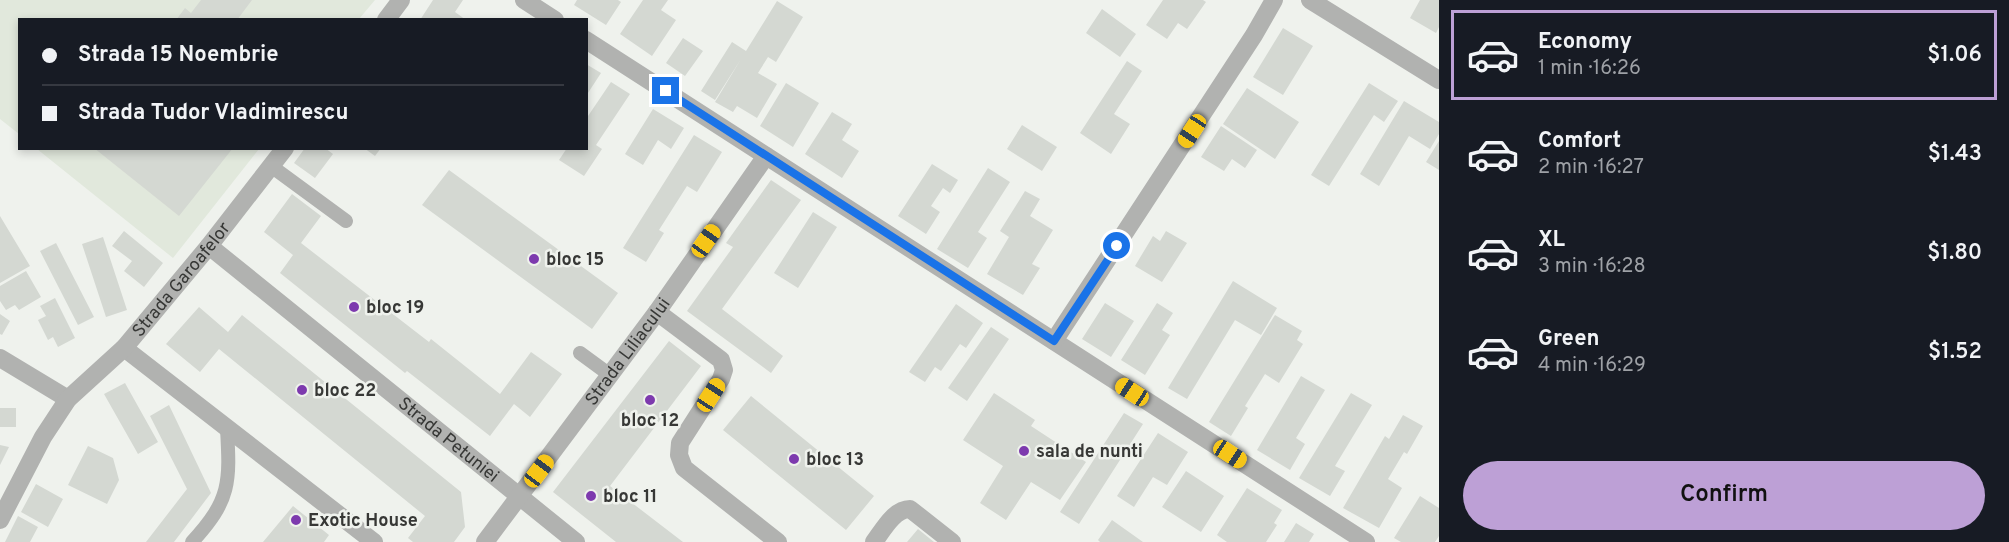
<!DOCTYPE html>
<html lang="en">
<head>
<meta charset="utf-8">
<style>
	:root { --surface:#171b24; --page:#242831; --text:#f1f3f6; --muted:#9ea1a6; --line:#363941; --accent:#bda0d6 }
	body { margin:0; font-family:Overpass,sans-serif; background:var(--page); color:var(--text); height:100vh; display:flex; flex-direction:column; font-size:22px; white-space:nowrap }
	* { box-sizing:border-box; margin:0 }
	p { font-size:20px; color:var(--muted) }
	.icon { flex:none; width:33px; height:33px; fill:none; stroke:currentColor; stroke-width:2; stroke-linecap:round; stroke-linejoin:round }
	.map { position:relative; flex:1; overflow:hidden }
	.sheet { display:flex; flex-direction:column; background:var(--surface); width:570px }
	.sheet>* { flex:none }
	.top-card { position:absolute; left:18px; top:18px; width:570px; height:132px; border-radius:0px; box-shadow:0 3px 9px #0003; display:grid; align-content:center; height:132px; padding:0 24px; background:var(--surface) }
	.end { position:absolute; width:27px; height:27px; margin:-14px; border:8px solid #1a73e8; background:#fff; box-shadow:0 0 0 3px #fff }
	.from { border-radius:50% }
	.car { position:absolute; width:18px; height:36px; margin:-18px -9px; border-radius:8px; box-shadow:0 0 4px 2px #0007; background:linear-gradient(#f5c518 24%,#345 0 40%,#f5c518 0 76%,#345 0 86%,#f5c518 0) }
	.top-card b { display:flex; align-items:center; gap:21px; height:57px; font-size:22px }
	.top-card b+b { border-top:2px solid var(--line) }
	.top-card i { width:15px; height:15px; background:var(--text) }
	ul { padding:10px 0 0; list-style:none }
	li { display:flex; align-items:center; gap:18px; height:90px; margin:0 12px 9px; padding:0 12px; border:3px solid transparent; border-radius:0px }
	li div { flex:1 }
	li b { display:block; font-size:22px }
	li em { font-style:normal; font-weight:600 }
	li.on { border-color:var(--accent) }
	li>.icon { width:54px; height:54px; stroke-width:1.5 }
	.cta { display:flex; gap:12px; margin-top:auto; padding:12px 24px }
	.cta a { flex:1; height:69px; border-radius:36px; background:var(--accent); color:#111; font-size:24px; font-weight:600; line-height:69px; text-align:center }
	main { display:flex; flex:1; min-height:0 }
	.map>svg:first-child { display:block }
	.built { fill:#e1e8dc }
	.building { fill:#d4d8d2 }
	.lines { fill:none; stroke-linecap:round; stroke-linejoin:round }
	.lane { stroke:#b1b2b0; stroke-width:14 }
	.street { stroke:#b1b2b0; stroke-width:18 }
	.route { stroke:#1a73e8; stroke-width:8 }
	.poi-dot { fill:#7d3aae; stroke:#eff2ed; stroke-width:2 }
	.labels { text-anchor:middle; stroke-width:5; stroke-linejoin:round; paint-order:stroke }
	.poi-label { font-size:18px; font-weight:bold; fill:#373836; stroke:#eff2ed; text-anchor:start }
	.street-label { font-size:18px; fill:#373836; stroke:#eff2ed }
</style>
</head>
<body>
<main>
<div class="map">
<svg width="1439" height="542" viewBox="0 0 1439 542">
	<rect width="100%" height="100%" fill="#eff2ed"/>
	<path class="built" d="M0,0h375l-16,19 -339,1 -1,114 -19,-15z
		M37,149h222l-86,109z"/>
	<path class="building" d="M201,0h51l-15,20h-61l9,-12 6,5z
		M433,0h30l-8,12 11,8h-46z
		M577,0h41l3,2 -15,23 -32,-20z
		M643,0h25l-7,10 15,10 -24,36 -32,-22z
		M1163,0h40l3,2 -19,27 -9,-6 -11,16 -21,-14z
		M1420,0h19v27l-3,6 -26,-15z
		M777,1l26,16 -27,45 -8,-5 -10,16 19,11 -20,34 -20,-12 -4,6 -18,-10 26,-43 -26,41 -14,-9 31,-49 14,9z
		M1102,9l34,25 -16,23 -34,-24z
		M1283,28l30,18 -30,49 -30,-18z
		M683,38l20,13 -18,25 -19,-13z
		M1127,61l15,10 -28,43 16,10 -19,30 -31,-21z
		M586,64l15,9 -15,23z
		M611,82l19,12 -34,51 6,4 -18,27 -25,-16 8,-12h19v-29z
		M786,83l33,20 -26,44 -33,-21z
		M1369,83l29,18 -14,21 -10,-7 -45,71 -18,-11z
		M1247,88l52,34 -24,37 -52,-35z
		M1404,101l35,21v12l-9,15 -21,-13 -30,50 -19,-12z
		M653,109l31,19 -13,21 -13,-9 -15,25 -18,-11z
		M832,112l20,12 -10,16 17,11 -17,27 -37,-24z
		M1022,125l35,22 -15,24 -35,-22z
		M1221,126l36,24 -12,18 -13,-9 -8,12 -23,-14z
		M694,135l28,17 -25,40 -10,-6 -28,44 5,3 -18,29 -23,-14z
		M1439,141v29l-13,-8z
		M94,148h139l-54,68z
		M305,148h20l8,6 -18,24 -21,-15z
		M364,148h17l-6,8z
		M932,164l26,16 -8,13 -7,-5 -12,18 9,6 -14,22 -28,-18z
		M988,168l22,14 -32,50 9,6 -19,30 -31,-19z
		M449,170l169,123 -26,36 -170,-124z
		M771,180l30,20 -79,109 61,47 -12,17 -84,-62 46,-64 -7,-4z
		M1025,191l15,8 -10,17 23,14 -21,34 8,4 -17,27 -36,-21 22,-37 -9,-6z
		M292,194l29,22 -20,27 128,99 2,-3 69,55 31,-42 31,22 -32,43 -16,-13 -24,32 -83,-65 -2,2 -125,-100 13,-18 -29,-23z
		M813,212l24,15 -39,61 -24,-15z
		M0,216l30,50 -30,17z
		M124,231l39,32 -19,24 -20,-16 8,-10 -20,-15z
		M1166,231l21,12 -25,39 -27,-16 18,-30 7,5z
		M103,237l24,73 -21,7 -24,-73z
		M56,243l38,74 -16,8 -38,-74z
		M26,271l15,26 -22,13 -4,-5 -9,5 -6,-9v-15z
		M1233,281l44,27 -16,27 -26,-15 -48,79 -19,-11z
		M55,298l20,40 -17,9 -5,-10 -5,3 -10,-20 8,-4 -6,-10z
		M1105,303l29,18 -23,36 -29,-18z
		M1157,303l16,10 -11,17 8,5 -25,40 -24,-15z
		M956,304l27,19 -17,25 -6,-4 -19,27 -6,-4 -10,15 -16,-10z
		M199,307l29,25 14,-17 219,177 4,35 -11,15h-41l-5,-4 17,-22 -206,-167 -19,23 -34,-28z
		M0,314l10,7 -8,14 -2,-1z
		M1275,315l27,16 -5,9 6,4 -24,39 -14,-9 -20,32 3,2 -17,28 -22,-14z
		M991,327l18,12 -42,62 -19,-13z
		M669,341l32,25 -91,120 73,56h-67l-63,-50z
		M1301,376l24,14 -29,48 9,6 -15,26 -33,-20z
		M125,383l33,59 -20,12 -34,-60z
		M994,393l41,27 -4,6 55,36 -26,38 -29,-18 -25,38 -26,-17 23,-37 -40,-26z
		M1351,393l21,12 -37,61 10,5 -15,25 -31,-18z
		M751,396l123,100 -28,34 -123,-100z
		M169,405l42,88 -37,49h-28l41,-53 -37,-73z
		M0,408h16v19h-16z
		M1124,413l19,11 -64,100 -19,-12z
		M1403,415l20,11 -16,28 -3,-2 -16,27 14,9 -23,40 -36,-20 42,-72 4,3z
		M1158,433l30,19 -21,33 -14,-8 -19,30 -17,-11z
		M0,445l9,2 -9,18z
		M88,446l25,12 6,22 -12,24 -39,-19z
		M1186,471l38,25 -23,36 -39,-25z
		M36,484l27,15 -15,28 -27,-15z
		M1247,488l35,22 -8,13 3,2 -11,17h-39l-10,-7z
		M1420,496l19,12v28l-4,6h-34l-7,-4z
		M293,506l36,29 -5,7h-61z
		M18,516l20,11 -8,15h-25z
		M1112,520l31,22h-43l-2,-2z
		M1296,523l18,11 -5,8h-25z
		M918,529l16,13h-27z"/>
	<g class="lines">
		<path class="lane" d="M271,166l75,55
			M580,353l30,22
			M192,542c39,-42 38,-60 35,-114"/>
		<g class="street">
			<path d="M524,0l31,20"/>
			<path d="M1310,0l129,80"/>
			<path d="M386,20l15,-20"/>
			<path d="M586,40l780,502"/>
			<path id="s1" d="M209,246l367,296"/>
			<path d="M657,312l64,48 3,10 -3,9 -41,64 -1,12 5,13 94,74"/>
			<path d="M1054,341l200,-306 20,-35"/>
			<path d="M124,348l250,194"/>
			<path d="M0,358l68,41"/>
			<path id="s2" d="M0,520l43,-83 25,-38 56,-51 85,-102 76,-98"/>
			<path id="s3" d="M485,542l172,-230 109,-156"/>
			<path d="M874,542c9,-12 20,-33 36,-33l42,33"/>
		</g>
	</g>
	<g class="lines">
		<path class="route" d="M666,91l388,250 63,-95"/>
	</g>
	<g class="poi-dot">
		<circle cx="534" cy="259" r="6"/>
		<circle cx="354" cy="307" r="6"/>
		<circle cx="302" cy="390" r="6"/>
		<circle cx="650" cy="400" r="6"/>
		<circle cx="1024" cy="451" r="6"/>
		<circle cx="794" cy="459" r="6"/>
		<circle cx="591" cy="496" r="6"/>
		<circle cx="296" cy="520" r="6"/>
	</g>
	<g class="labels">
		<g class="poi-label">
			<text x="546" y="265">bloc 15</text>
			<text x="366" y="313">bloc 19</text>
			<text x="314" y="396">bloc 22</text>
			<text x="650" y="426" text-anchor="middle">bloc 12</text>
			<text x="1036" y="457">sala de nunti</text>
			<text x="806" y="465">bloc 13</text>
			<text x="603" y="502">bloc 11</text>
			<text x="308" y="526">Exotic House</text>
		</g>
		<g class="street-label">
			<text dy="6" stroke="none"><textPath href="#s2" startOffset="304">Strada Garoafelor</textPath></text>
			<text dy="6" stroke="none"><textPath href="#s3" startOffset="238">Strada Liliacului</textPath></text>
			<text dy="6" stroke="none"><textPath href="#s1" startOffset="308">Strada Petuniei</textPath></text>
		</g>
	</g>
</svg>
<i class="end from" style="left:1117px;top:246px"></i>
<i class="end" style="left:666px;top:91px"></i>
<i class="car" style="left:1192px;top:131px;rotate:213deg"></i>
<i class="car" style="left:706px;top:241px;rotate:35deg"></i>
<i class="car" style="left:1132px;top:392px;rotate:303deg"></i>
<i class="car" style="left:711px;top:395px;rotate:33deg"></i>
<i class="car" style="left:1230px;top:454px;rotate:123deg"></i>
<i class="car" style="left:539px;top:471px;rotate:37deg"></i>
<div class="top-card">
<b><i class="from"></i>Strada 15 Noembrie</b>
<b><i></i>Strada Tudor Vladimirescu</b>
</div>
</div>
<section class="sheet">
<ul>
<li class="on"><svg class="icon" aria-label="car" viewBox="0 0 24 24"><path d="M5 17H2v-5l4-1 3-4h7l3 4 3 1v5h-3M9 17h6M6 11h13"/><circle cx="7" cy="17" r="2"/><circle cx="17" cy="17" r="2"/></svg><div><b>Economy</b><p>1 min · 16:26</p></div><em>$1.06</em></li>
<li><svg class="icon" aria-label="car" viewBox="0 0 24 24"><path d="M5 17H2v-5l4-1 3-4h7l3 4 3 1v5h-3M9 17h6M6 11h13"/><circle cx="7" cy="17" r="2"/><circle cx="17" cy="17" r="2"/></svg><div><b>Comfort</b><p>2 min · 16:27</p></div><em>$1.43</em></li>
<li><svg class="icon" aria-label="car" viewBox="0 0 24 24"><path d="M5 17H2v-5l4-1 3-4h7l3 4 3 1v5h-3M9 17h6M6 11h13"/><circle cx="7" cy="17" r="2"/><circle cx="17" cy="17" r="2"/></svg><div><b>XL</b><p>3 min · 16:28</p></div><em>$1.80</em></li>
<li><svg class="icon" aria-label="car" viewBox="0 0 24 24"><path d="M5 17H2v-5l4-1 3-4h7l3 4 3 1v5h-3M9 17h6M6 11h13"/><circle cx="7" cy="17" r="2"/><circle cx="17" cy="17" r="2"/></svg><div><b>Green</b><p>4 min · 16:29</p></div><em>$1.52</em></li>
</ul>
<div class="cta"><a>Confirm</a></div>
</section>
</main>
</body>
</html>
